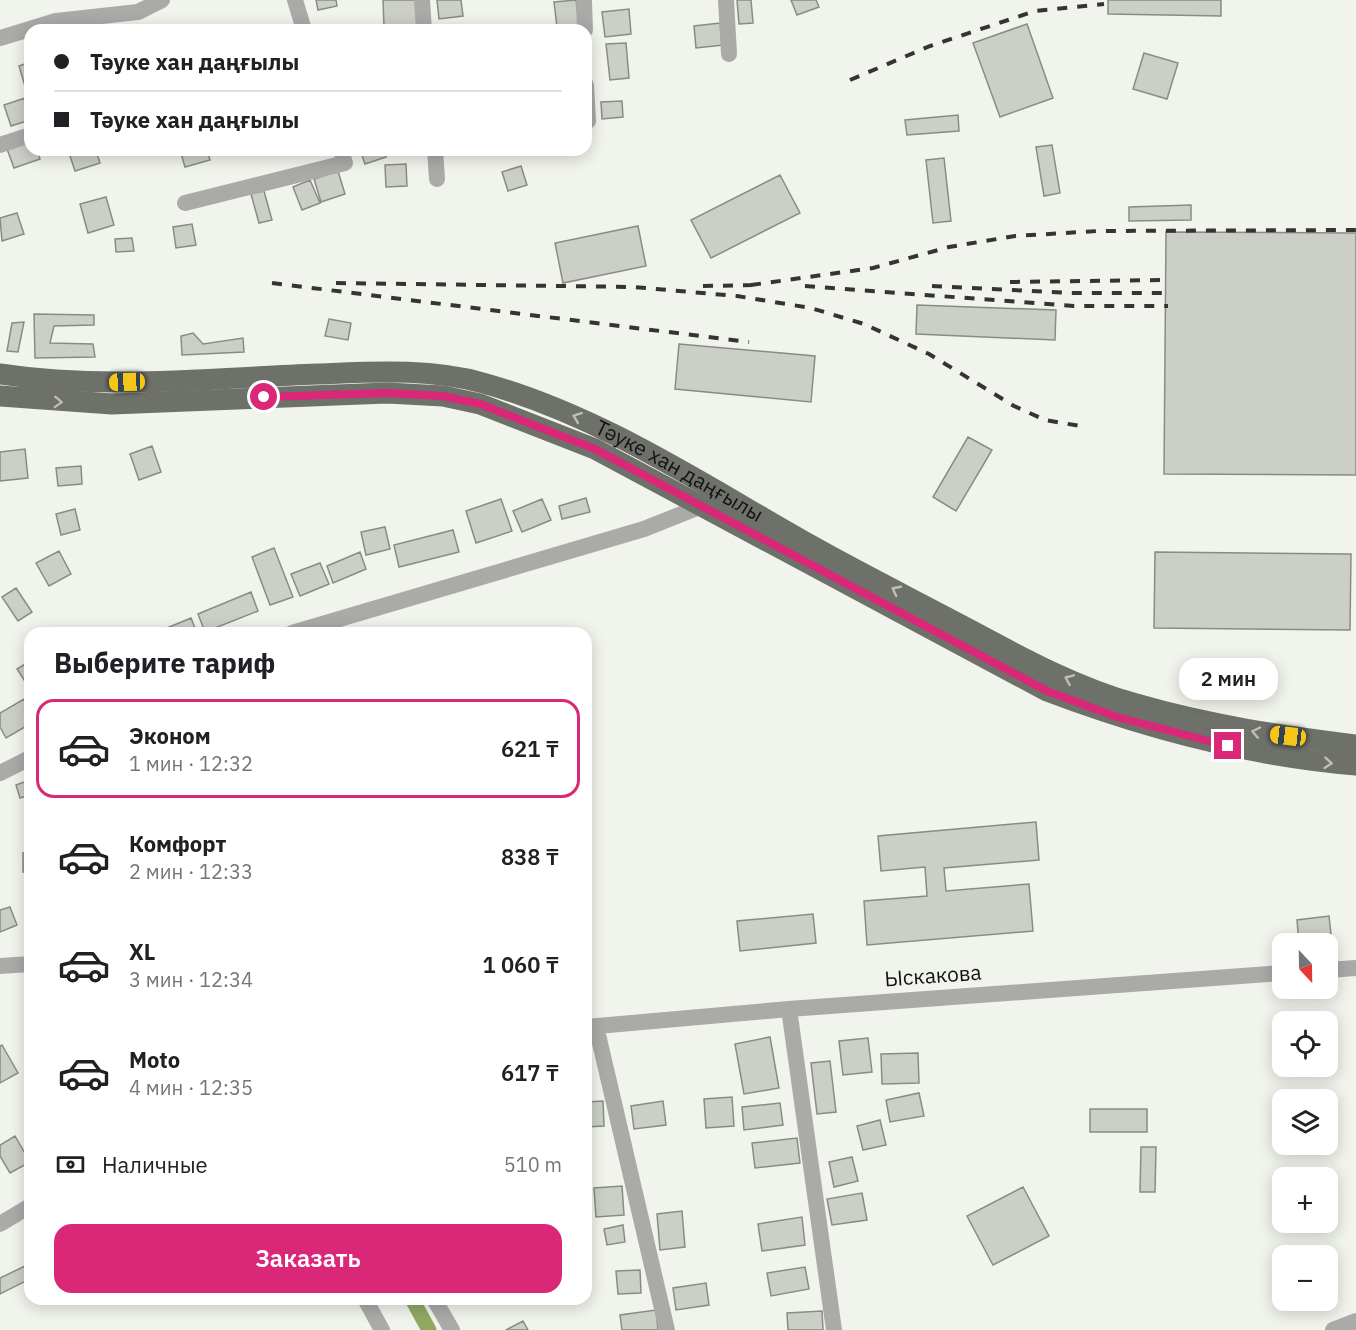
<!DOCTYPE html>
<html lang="ru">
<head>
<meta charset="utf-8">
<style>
	:root { --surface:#fff; --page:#f6f6f6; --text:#202124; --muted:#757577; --line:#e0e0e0; --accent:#db2777 }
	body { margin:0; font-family:"IBM Plex Sans",sans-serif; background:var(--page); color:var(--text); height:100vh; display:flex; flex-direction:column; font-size:22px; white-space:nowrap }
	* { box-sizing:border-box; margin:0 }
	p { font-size:20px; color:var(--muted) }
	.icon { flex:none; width:33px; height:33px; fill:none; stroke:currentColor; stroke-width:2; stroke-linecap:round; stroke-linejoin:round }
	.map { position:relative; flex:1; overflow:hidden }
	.panel { position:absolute; left:24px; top:627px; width:568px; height:678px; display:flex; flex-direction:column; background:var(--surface); border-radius:18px; box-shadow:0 3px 15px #0003 }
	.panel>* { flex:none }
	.hud { position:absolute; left:24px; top:24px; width:568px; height:132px; border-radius:18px; box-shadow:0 3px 15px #0003; display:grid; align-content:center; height:132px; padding:0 30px; background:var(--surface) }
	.needle { width:39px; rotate:158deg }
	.tools { position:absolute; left:1272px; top:933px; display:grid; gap:12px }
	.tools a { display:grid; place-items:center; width:66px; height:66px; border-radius:12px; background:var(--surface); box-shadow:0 3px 15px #0003; font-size:30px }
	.end { position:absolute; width:27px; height:27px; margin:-14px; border:8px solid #db2777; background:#fff; box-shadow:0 0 0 3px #fff }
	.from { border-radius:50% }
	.bubble { position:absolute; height:42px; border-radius:18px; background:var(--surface); box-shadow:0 3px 15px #0003; font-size:20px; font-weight:600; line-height:42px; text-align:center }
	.car { position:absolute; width:18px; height:36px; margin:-18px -9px; border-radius:8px; box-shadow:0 0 4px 2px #0007; background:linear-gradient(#f5c518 24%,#345 0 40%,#f5c518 0 76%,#345 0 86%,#f5c518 0) }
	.hud b { display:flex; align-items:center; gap:21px; height:57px; font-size:22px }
	.hud b+b { border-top:2px solid var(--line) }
	.hud i { width:15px; height:15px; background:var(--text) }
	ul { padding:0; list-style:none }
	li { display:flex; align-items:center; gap:18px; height:99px; margin:0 12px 9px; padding:0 18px; border:3px solid transparent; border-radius:18px }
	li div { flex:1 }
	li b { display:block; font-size:22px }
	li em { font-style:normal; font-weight:600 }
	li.current { border-color:var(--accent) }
	li>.icon { width:54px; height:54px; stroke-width:1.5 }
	h2 { padding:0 30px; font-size:27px; line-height:72px }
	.pay { display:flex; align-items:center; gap:15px; height:66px; padding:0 30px; font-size:22px }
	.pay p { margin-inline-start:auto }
	.action { display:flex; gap:12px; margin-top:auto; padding:12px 30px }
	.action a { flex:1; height:69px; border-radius:18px; background:var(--accent); color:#fff; font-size:24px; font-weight:600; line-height:69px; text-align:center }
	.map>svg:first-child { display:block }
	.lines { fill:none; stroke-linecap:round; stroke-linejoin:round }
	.canal { stroke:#90a961; stroke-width:15 }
	.building { fill:#cbcfc7; stroke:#898c85; stroke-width:1.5 }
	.minor { stroke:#aaaba8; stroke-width:16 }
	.major { stroke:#6e706a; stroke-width:21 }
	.rail { stroke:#343533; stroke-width:4; stroke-dasharray:10 10; stroke-linecap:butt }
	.oneway { stroke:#bdbfb8 }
	.route { stroke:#db2777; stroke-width:8 }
	.labels { text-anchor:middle; stroke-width:4.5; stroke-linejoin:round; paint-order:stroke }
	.street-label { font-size:21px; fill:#131412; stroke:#f1f4ec }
</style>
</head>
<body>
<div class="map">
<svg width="1356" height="1330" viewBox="0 0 1356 1330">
	<rect width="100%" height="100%" fill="#f1f4ec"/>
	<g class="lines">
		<path class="canal" d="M412,1299l17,31"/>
	</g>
	<path class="building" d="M316,0h20l1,6 -19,4z
		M383,0h33l1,26 -33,1z
		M437,0h24l2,16 -24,3z
		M576,0l3,25 -22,2 -3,-25z
		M737,0h14l2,23 -14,1z
		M791,0h25l3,7 -22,8z
		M1108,0h113v16l-113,-2z
		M629,9l2,25 -26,3 -3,-25z
		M720,23l3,22 -27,3 -2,-22z
		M1027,24l26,74 -53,19 -27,-74z
		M345,25l1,5h-22l-1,-3z
		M626,43l3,35 -19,2 -4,-36z
		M1144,53l34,10 -11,36 -34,-10z
		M30,62v41l-11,-37z
		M25,98l5,22 -19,6 -7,-21z
		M622,101l1,16 -21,2 -1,-17z
		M958,115l1,16 -52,4 -2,-15z
		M30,142v8h7l3,9 -26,9 -7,-19z
		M1052,145l8,48 -16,3 -8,-49z
		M79,150h17l4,13 -25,8 -6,-18z
		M180,150h27l3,10 -25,7z
		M360,150h23l3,7 -21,7z
		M944,158l7,63 -18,2 -7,-63z
		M406,164l1,22 -21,1 -1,-22z
		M521,166l6,19 -19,6 -6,-19z
		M338,171l7,23 -24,8 -7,-23z
		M780,175l20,38 -89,45 -20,-38z
		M310,180l10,23 -18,7 -9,-23z
		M264,191l8,29 -13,3 -8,-29z
		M106,197l8,28 -26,8 -8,-29z
		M1191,205v15l-62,1v-14z
		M17,213l7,21 -22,7 -2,-23z
		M192,224l4,21 -20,3 -3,-21z
		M638,226l8,40 -83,17 -8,-40z
		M1166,232l190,1v242l-192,-1z
		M132,238l2,13 -18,1 -1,-13z
		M917,305l139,5 -1,30 -139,-6z
		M34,314l60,1v10l-40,1 -4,17 43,1 2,13 -60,1z
		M329,319l22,4 -3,17 -23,-4z
		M24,322l-6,30 -11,-1 5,-28z
		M193,333l10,11 40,-6 1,14 -62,3 -1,-19z
		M679,344l136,12 -4,46 -136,-13z
		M968,437l24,13 -36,61 -23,-14z
		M152,446l9,26 -22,8 -9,-26z
		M25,449l3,29 -28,3v-29z
		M81,466l1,18 -24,2 -2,-18z
		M586,498l4,14 -28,7 -3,-13z
		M501,499l11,32 -36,12 -10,-32z
		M542,499l9,21 -29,12 -9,-21z
		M75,509l5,21 -19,5 -5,-21z
		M385,527l5,22 -24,6 -5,-23z
		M453,530l6,22 -60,15 -5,-22z
		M274,548l19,49 -23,8 -18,-48z
		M59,551l12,23 -22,12 -13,-23z
		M360,552l6,17 -33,14 -6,-17z
		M1155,552l196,2 -1,76 -196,-2z
		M320,563l9,21 -29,12 -9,-22z
		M16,588l16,24 -14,9 -16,-24z
		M251,592l7,19 -53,21 -7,-18z
		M191,618l6,15h-34l-1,-3z
		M30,661v23l-2,2 -11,-17z
		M24,699l6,11v14l-24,14 -6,-11v-14z
		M30,780v15l-10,3 -4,-13z
		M1036,822l3,38 -95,8 2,23 83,-7 4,47 -166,14 -3,-44 63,-5 -2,-29 -44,4 -3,-35z
		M30,852v20h-7v-19z
		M10,907l7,18 -17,7v-22z
		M813,914l3,29 -76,8 -3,-30z
		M1329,916l3,28h-33l-2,-24z
		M770,1037l9,51 -35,6 -9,-50z
		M868,1038l4,34 -29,3 -4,-34z
		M2,1045l16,28 -18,10v-37z
		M918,1053l1,30 -37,1 -1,-30z
		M830,1061l6,51 -19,2 -6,-51z
		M919,1093l5,23 -34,6 -4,-22z
		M732,1097l2,29 -28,2 -2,-29z
		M603,1101l1,25 -18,1v-25z
		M663,1101l3,24 -32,4 -3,-23z
		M780,1103l3,22 -39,5 -2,-23z
		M1090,1109h57v23h-57z
		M880,1120l6,25 -23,5 -6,-24z
		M15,1136l15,26 -20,11 -10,-17v-11z
		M797,1138l3,25 -45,5 -3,-25z
		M1141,1147h15l-1,45h-15z
		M852,1157l6,24 -24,6 -5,-25z
		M622,1186l2,29 -28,2 -2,-29z
		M1023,1187l26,49 -56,29 -26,-49z
		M862,1193l5,27 -35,5 -5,-26z
		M682,1211l3,36 -25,3 -3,-36z
		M802,1217l3,28 -43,6 -4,-27z
		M623,1225l2,17 -18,3 -3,-16z
		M25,1266l5,13 -30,15v-16z
		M805,1267l4,22 -38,7 -4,-23z
		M640,1270l1,23 -23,1 -2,-23z
		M706,1283l3,22 -33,5 -3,-22z
		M656,1310l2,20h-36l-2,-15z
		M822,1311l1,19h-35l-1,-17z
		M523,1321l5,9h-22z"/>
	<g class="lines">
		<path class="minor" d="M295,0l9,30
			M422,0l2,30
			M584,0l1,30
			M726,0l3,54
			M0,38l56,-17 82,-9 24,-12
			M586,85l2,36
			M0,145l30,-10
			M435,150l2,29
			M185,203l160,-40 -4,-13
			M292,633l352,-104 55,-22
			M0,773l30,-15
			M0,966l30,-2
			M1328,970l28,-2
			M789,1009l45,321
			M596,1026l71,304
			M586,1027l203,-18 493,-36
			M0,1224l30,-18
			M365,1299l17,31
			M434,1299l18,31
			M1333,1330l23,-9"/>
		<g class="major">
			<path id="s1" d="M0,374c104,16 212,4 317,0 55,-2 112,-6 166,9 119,33 222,103 329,163 48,27 98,52 147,78 56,30 115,63 177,80 72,21 146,32 220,41"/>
			<path d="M0,396l112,8 275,-11 56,3 37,8 115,45 452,242c100,38 202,65 309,74"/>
		</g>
		<path class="rail" d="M850,80l80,-34 105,-35 69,-7
			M1010,282l156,-2
			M272,283l477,59
			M336,283l298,4 103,9 74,12 53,16 65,30 85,52 31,14 35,6
			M751,285l122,-17 76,-21 66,-11 83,-5 258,-1
			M703,286l54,-1
			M805,286l269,20h94
			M932,286l139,7h97"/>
	</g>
	<defs><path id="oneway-chevron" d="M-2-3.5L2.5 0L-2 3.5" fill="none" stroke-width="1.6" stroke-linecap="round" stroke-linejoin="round" transform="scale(1.5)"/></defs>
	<g class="oneway">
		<use href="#oneway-chevron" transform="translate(58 402) rotate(2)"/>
		<use href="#oneway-chevron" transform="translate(577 417) rotate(-159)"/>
		<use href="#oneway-chevron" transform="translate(896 590) rotate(-152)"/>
		<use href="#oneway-chevron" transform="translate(1069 679) rotate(-157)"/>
		<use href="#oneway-chevron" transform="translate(1256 732) rotate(-168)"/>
		<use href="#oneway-chevron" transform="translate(1328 763) rotate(5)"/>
	</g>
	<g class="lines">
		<path class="route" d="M264,397l123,-4 55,3 38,8 115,45 452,242 70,26 111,29"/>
	</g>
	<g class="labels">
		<g class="street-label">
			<text dy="7" stroke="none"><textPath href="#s1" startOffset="700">Тәуке хан даңғылы</textPath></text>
			<text transform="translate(933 976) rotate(-4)" y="7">Ыскакова</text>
		</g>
	</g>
</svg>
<div class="tools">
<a><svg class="needle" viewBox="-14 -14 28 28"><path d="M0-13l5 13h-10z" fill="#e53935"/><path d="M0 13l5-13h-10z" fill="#757577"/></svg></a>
<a><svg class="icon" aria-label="locate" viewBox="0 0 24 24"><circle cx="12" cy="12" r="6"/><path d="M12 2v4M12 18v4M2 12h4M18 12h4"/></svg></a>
<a><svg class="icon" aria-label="layers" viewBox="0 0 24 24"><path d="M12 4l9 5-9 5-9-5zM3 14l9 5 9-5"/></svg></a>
<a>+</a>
<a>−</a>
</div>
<i class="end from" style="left:264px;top:397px"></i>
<i class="end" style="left:1228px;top:746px"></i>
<div class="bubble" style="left:1179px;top:658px;width:99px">2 мин</div>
<i class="car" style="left:127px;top:382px;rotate:268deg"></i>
<i class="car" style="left:1288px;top:736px;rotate:277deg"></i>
<div class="hud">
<b><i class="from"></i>Тәуке хан даңғылы</b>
<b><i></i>Тәуке хан даңғылы</b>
</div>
<section class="panel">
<h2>Выберите тариф</h2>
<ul>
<li class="current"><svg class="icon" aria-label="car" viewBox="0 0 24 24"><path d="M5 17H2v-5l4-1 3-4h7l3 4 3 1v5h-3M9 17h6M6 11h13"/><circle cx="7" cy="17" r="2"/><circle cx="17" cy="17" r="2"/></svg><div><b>Эконом</b><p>1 мин · 12:32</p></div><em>621 ₸</em></li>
<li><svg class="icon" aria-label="car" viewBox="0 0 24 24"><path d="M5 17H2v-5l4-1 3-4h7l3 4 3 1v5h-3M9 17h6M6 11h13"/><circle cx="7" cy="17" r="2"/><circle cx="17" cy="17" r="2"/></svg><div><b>Комфорт</b><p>2 мин · 12:33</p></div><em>838 ₸</em></li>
<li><svg class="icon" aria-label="car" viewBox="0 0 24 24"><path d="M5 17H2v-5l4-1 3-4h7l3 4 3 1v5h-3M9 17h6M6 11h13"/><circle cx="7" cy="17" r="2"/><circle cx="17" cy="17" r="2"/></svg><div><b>XL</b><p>3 мин · 12:34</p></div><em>1 060 ₸</em></li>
<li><svg class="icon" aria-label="car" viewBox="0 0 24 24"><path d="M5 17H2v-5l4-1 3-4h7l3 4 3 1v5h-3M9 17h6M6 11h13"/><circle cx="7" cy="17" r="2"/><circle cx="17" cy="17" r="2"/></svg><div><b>Moto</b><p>4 мин · 12:35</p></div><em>617 ₸</em></li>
</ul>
<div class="pay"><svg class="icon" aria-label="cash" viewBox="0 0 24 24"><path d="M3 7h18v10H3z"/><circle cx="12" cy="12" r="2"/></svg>Наличные<p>510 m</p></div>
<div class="action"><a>Заказать</a></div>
</section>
</div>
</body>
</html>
